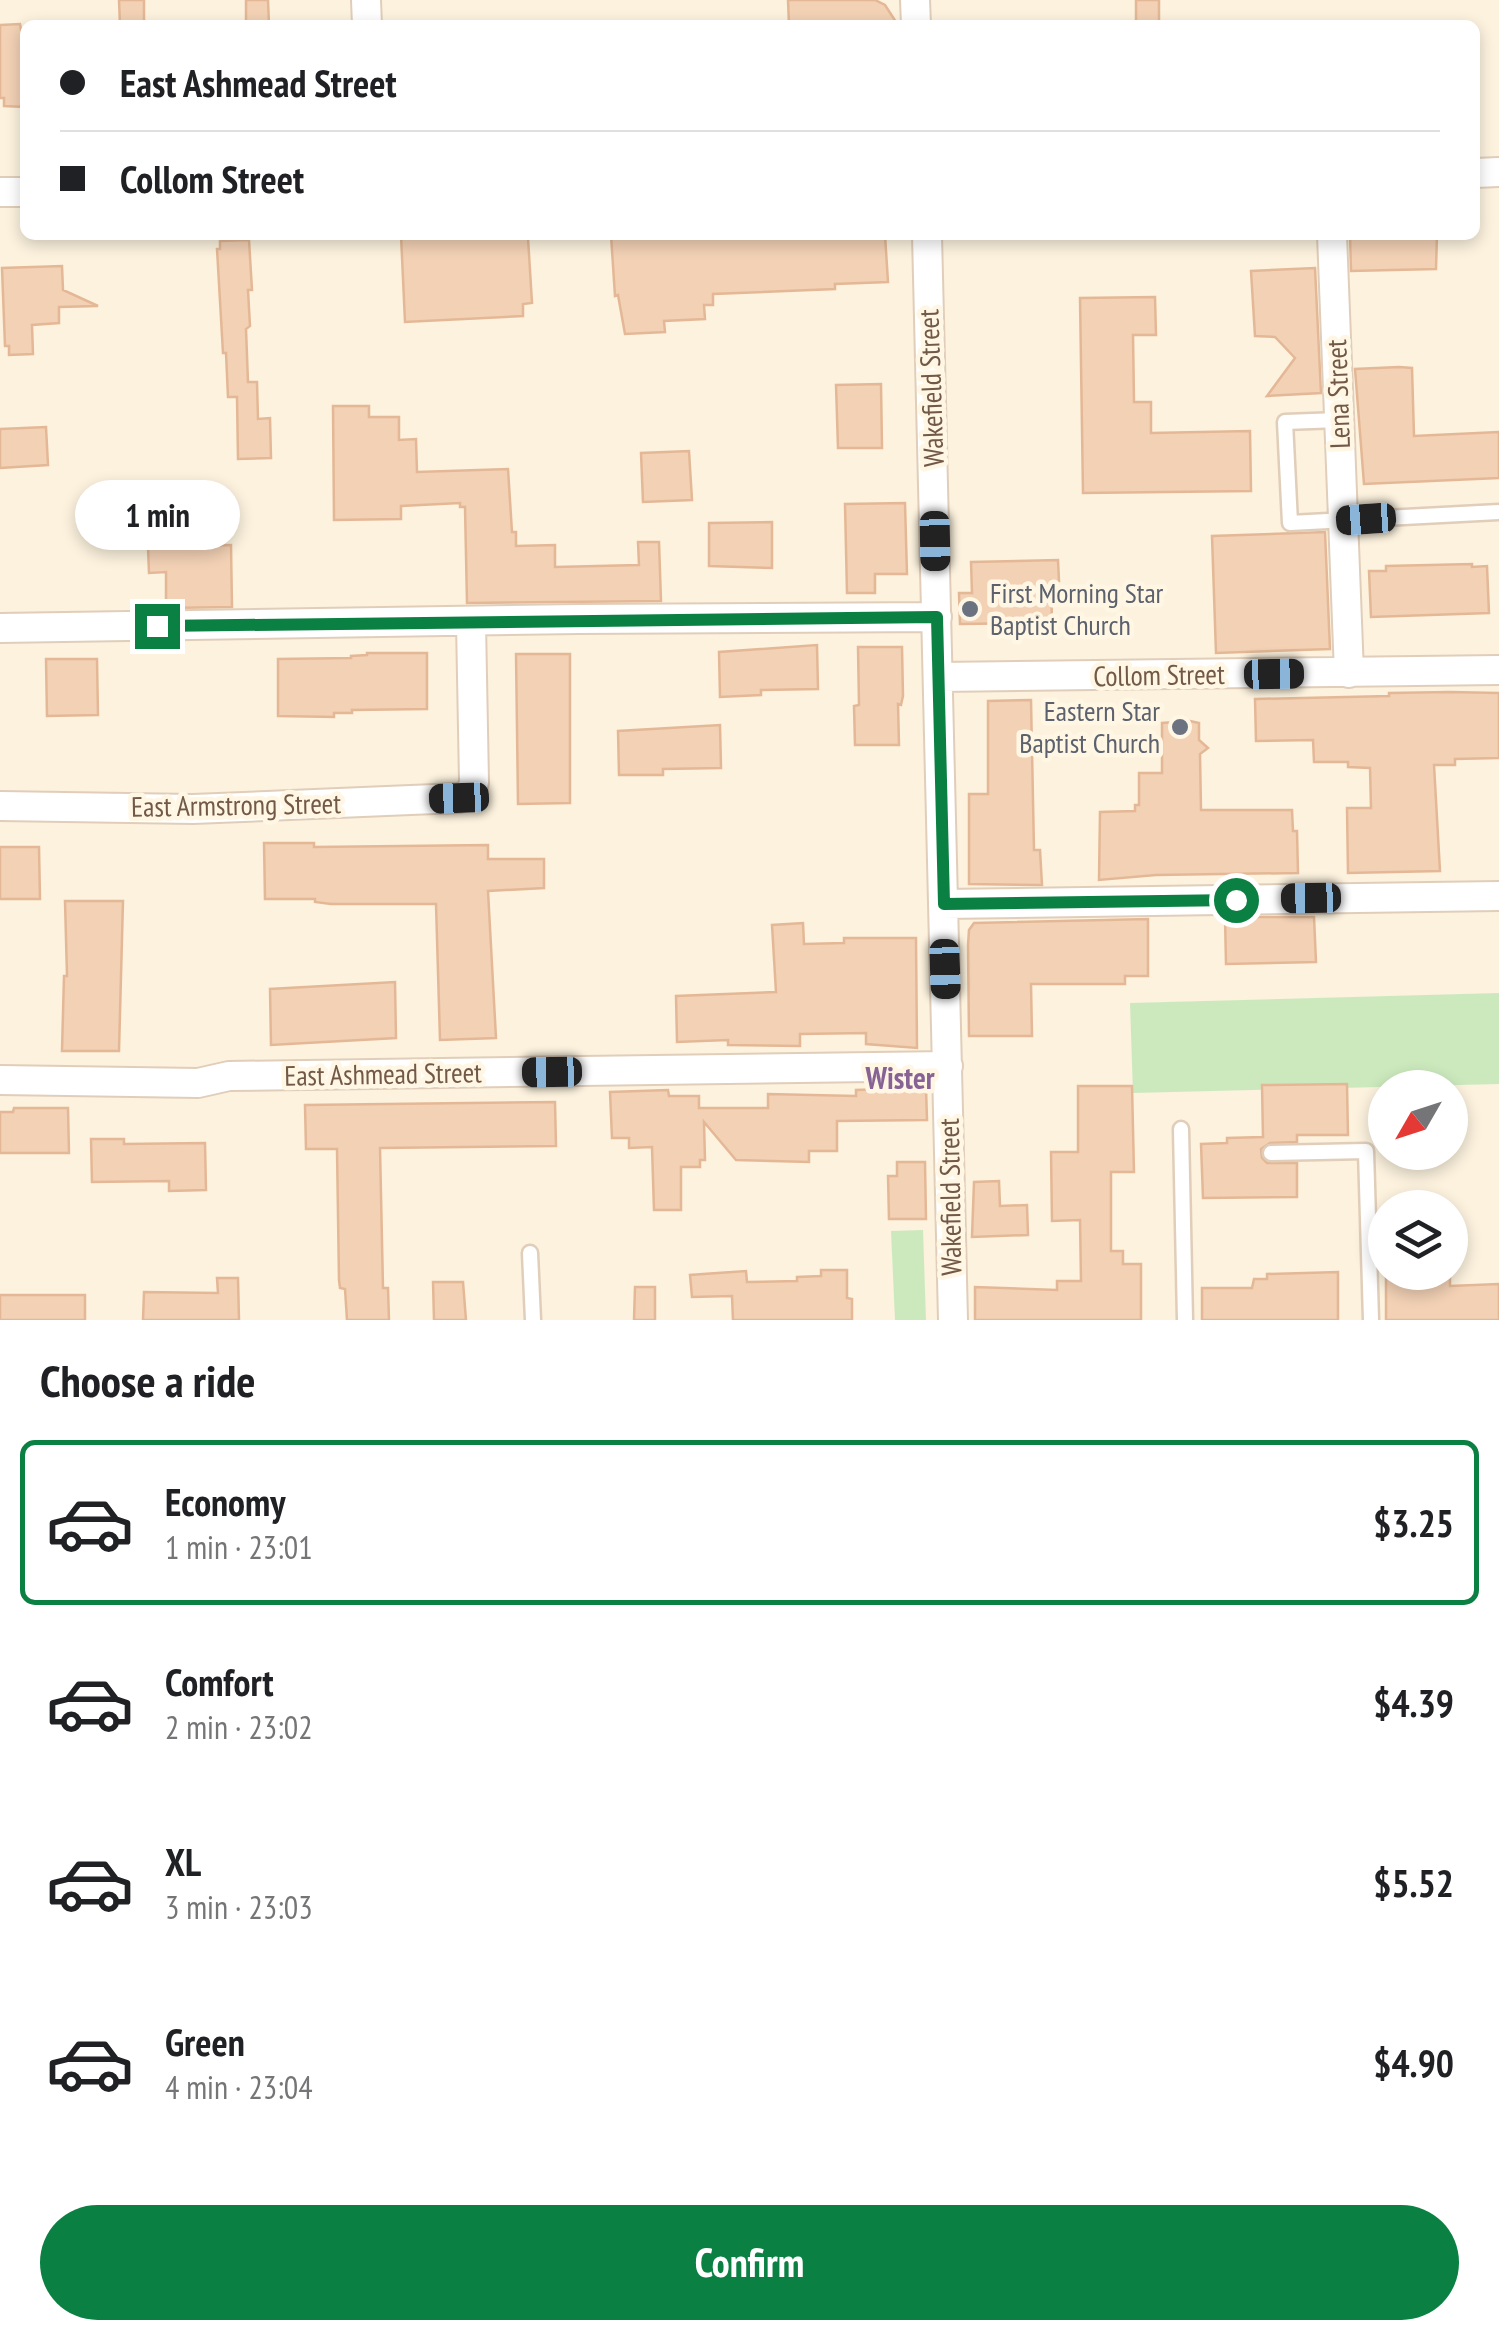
<!DOCTYPE html>
<html lang="en">
<head>
<meta charset="utf-8">
<style>
	:root { --surface:#fff; --page:#f2f2f2; --text:#202124; --muted:#757577; --line:#e0e0e0; --accent:#0b8043 }
	body { margin:0; font-family:"PT Sans Narrow",sans-serif; background:var(--page); color:var(--text); height:100vh; display:flex; flex-direction:column; font-size:38px; white-space:nowrap }
	* { box-sizing:border-box; margin:0 }
	p { font-size:32px; color:var(--muted) }
	.icon { flex:none; width:55px; height:55px; fill:none; stroke:currentColor; stroke-width:2; stroke-linecap:round; stroke-linejoin:round }
	.map { position:relative; height:1320px; overflow:hidden }
	.panel { display:flex; flex-direction:column; background:var(--surface); flex:1 }
	.panel>* { flex:none }
	.hud { position:absolute; left:20px; top:20px; width:1460px; height:220px; border-radius:15px; box-shadow:0 5px 15px #0003; display:grid; align-content:center; height:220px; padding:0 40px; background:var(--surface) }
	.needle { width:65px; rotate:231deg }
	.fabs { position:absolute; left:1368px; top:1070px; display:grid; gap:20px }
	.fabs a { display:grid; place-items:center; width:100px; height:100px; border-radius:50%; background:var(--surface); box-shadow:0 5px 15px #0003; font-size:50px }
	.end { position:absolute; width:45px; height:45px; margin:-22px; border:12px solid #0b8043; background:#fff; box-shadow:0 0 0 5px #fff }
	.from { border-radius:50% }
	.bubble { position:absolute; height:70px; border-radius:35px; background:var(--surface); box-shadow:0 5px 15px #0003; font-size:32px; font-weight:700; line-height:70px; text-align:center }
	.car { position:absolute; width:30px; height:60px; margin:-30px -15px; border-radius:12px; box-shadow:0 0 8px 2px #0007; background:linear-gradient(#222 24%,#8ab4d8 0 40%,#222 0 76%,#8ab4d8 0 86%,#222 0) }
	.hud b { display:flex; align-items:center; gap:35px; height:95px; font-size:38px }
	.hud b+b { border-top:2px solid var(--line) }
	.hud i { width:25px; height:25px; background:var(--text) }
	ul { padding:0; list-style:none }
	li { display:flex; align-items:center; gap:30px; height:165px; margin:0 20px 15px; padding:0 20px; border:5px solid transparent; border-radius:15px }
	li div { flex:1 }
	li b { display:block; font-size:38px }
	li em { font-style:normal; font-weight:700 }
	li.current { border-color:var(--accent) }
	li>.icon { width:90px; height:90px; stroke-width:1.5 }
	h2 { padding:0 40px; font-size:45px; line-height:120px }
	.cta { display:flex; gap:20px; margin-top:auto; padding:20px 40px }
	.cta a { flex:1; height:115px; border-radius:60px; background:var(--accent); color:#fff; font-size:40px; font-weight:700; line-height:115px; text-align:center }
	.map>svg:first-child { display:block }
	.green { fill:#cce9bd }
	.building { fill:#f2d1b5; stroke:#e4b896; stroke-width:2.5 }
	.lines { fill:none; stroke-linecap:round; stroke-linejoin:round }
	.lane-casing { stroke:#e0ceba; stroke-width:19 }
	.street-casing { stroke:#e0ceba; stroke-width:32 }
	.lane { stroke:#fff; stroke-width:14 }
	.street { stroke:#fff; stroke-width:28 }
	.route { stroke:#0b8043; stroke-width:12 }
	.worship-dot { fill:#6b7280; stroke:#fff6e4; stroke-width:4 }
	.labels { text-anchor:middle; stroke-width:9; stroke-linejoin:round; paint-order:stroke }
	.street-label { font-size:28px; fill:#725846; stroke:#fff6e4 }
	.worship-label { font-size:28px; fill:#5b616d; stroke:#fff6e4; text-anchor:start }
	.neighbourhood-label { font-size:30px; font-weight:bold; fill:#876295; stroke:#fff6e4 }
</style>
</head>
<body>
<div class="map">
<svg width="1499" height="1320" viewBox="0 0 1499 1320">
	<rect width="100%" height="100%" fill="#fcf2de"/>
	<path class="green" d="M1499,993v91l-366,9 -3,-90z
		M923,1230l3,90h-31l-4,-89z"/>
	<path class="building" d="M119,0h25v25h-24z
		M246,0h22l1,25h-23z
		M788,0h87l10,5 13,20h-109z
		M1136,0h23v25h-23z
		M20,24l2,11h3v72l-21,-1v-8h-4v-73z
		M401,235l127,3 4,65 -9,1v12l-118,6z
		M611,235h274l3,47 -53,2v5l-122,5v11h-9l1,14 -41,2 1,11 -40,2 -7,-39 -3,1z
		M1350,235h87l-1,34 -85,2z
		M249,240l3,50h-4l2,36 -4,3 2,53h9l1,37 12,-1 1,40 -33,1 -1,-62h-9l-2,-44h-3l-6,-104h3v-8z
		M62,266l1,24 35,16 -39,1v16l-27,2 1,29 -24,1v-9h-4l-3,-78z
		M1315,268l6,125 -54,3 28,-38 -20,-21 -20,-1 -4,-65z
		M1155,297l1,38h-23l1,67h17v31l99,-2 1,60 -168,2 -3,-195z
		M1399,367l13,1 2,68 85,-4v46l-135,6 -9,-115z
		M881,384l1,64h-44l-2,-63z
		M333,406h36v11h30v23l17,-1 1,33 91,-3 4,63h4v14l39,-1v22l84,-2 -1,-23h21l2,59 -194,2 -2,-96h-5v-4l-59,3v13l-67,1z
		M46,427l2,38 -48,3v-39z
		M689,451l3,49 -49,2 -2,-49z
		M905,503l2,71h-32v19h-28l-2,-89z
		M772,522v46l-63,-2v-43z
		M1325,532l5,117 -114,4 -4,-117z
		M231,545l1,62 -66,1v-36l-17,1 -1,-26z
		M1058,560l1,21h-8l1,42 -92,1 -1,-31h13l-1,-31z
		M1472,564v3l15,-1 2,47 -118,4 -2,-46h17v-5z
		M817,645l1,44 -57,1v5l-41,2 -1,-45z
		M858,647h44l1,49 -2,9 -3,-1 1,41h-44l-1,-39 5,-1z
		M367,653h60v56l-75,1v3h-18v4l-56,-1v-57l73,-1v-2l16,-1z
		M516,654h54v149l-52,1z
		M46,659h51l1,56 -51,1z
		M1450,692l49,1v65l-44,1v6h-21l6,106 -92,2 -1,-65h24l-1,-40 -22,-1v-5h-34l-1,-22 -57,1 -1,-42 134,-3v-3z
		M1031,700l3,150h6l2,35 -73,-1v-90h19v-93z
		M1190,721l9,2v17l9,8 -8,6 1,56h91l1,21h4l1,42 -142,2 -57,5 1,-68 35,-1v-6h4v-32h23v-50z
		M720,725l1,43 -58,1v6h-44l-1,-44z
		M264,843h50v4l174,-2v14h56v29l-56,3 8,147 -56,2 -4,-136h-105l-16,-2v-3h-50z
		M0,847h39l1,52h-40z
		M65,901h58l-4,150h-57l2,-75h3z
		M1225,917h89l2,45 -90,2z
		M1148,919v57h-23v8h-94l1,52h-63l-1,-91 1,-15 5,-7z
		M803,923l1,21 40,-1v-5h72l1,110 -51,-4v-11l-66,1v12l-72,-1v-5l-51,2 -1,-46 100,-4 -4,-67z
		M395,982l1,56 -125,7 -1,-56z
		M890,1084l14,5 22,-1 1,32 -90,1v30h-28v11l-73,-2 -32,-38 1,38h-5v7h-19v43h-27l-2,-63 -23,1v-10h-17l-2,-46 58,-2 1,6h30v12h69v-14l88,2v-6l29,-1z
		M1347,1084l1,51h-51v7l-27,1 -9,6 1,9 5,5h30v34l-94,1 -2,-54 26,-1v-5l36,-1 -1,-52z
		M1078,1086h54l2,86h-23v79h12v13h18v56h-166v-33l82,3v-9h24l-1,-61 -28,1 -1,-69h27z
		M555,1102l1,44 -176,2 3,140h5l1,32h-42l-2,-31 -5,-1 -1,-8 -2,-131h-31l-1,-44z
		M14,1108h54l1,45h-69v-41h13z
		M91,1139h33v5l81,-1 1,47 -37,1v-10l-77,1z
		M897,1162h28l1,57h-37l-1,-43h9z
		M999,1181l1,25 27,-1 1,30 -56,2 2,-55z
		M821,1270h26v28l5,1v21h-119l-1,-24 -40,1 -2,-22 56,-4 1,11 50,-1v-4l24,-1z
		M1338,1272v48h-136v-32h50l2,-9h13v-5z
		M1386,1272h57v5h7v9l49,-2v36h-113z
		M217,1278h21l1,42h-96l1,-28 74,1z
		M433,1282h30l3,38h-32z
		M635,1287h20v33h-21z
		M0,1295h85v25h-85z"/>
	<g class="lines">
		<defs>
			<path id="lane" d="M1339,420l-54,2 5,101 209,-11
				M1181,1129l4,191
				M1271,1153l95,-2 5,169
				M530,1253l3,67"/>
			<path id="street" d="M366,0l1,25
				M915,0l1,25
				M1475,173l24,-1
				M0,192h25
				M927,235l26,1085
				M1332,235l17,438
				M0,628l579,-9 358,-2
				M939,677l560,-7
				M0,806l193,3 266,-11 12,-4 3,-12 -3,-159
				M943,904l556,-8
				M0,1080l198,3 31,-7 719,-10"/>
		</defs>
		<use href="#lane" class="lane-casing"/>
		<use href="#street" class="street-casing"/>
		<use href="#lane" class="lane"/>
		<use href="#street" class="street"/>
	</g>
	<g class="lines">
		<path class="route" d="M157,626l780,-9 7,287 292,-4"/>
	</g>
	<g class="worship-dot">
		<circle cx="970" cy="609" r="10"/>
		<circle cx="1180" cy="727" r="10"/>
	</g>
	<g class="labels">
		<g class="street-label">
			<text transform="translate(931 388) rotate(-92)" y="10">Wakefield Street</text>
			<text transform="translate(1338 394) rotate(-92)" y="10">Lena Street</text>
			<text transform="translate(1159 675) rotate(-1)" y="10">Collom Street</text>
			<text transform="translate(236 805) rotate(-1)" y="10">East Armstrong Street</text>
			<text transform="translate(383 1074) rotate(-1)" y="10">East Ashmead Street</text>
			<text transform="translate(950 1197) rotate(-91)" y="10">Wakefield Street</text>
		</g>
		<g class="worship-label">
			<text x="990" y="603">First Morning Star<tspan x="990" dy="32">Baptist Church</tspan></text>
			<text x="1160" y="721" text-anchor="end">Eastern Star<tspan x="1160" dy="32">Baptist Church</tspan></text>
		</g>
		<g class="neighbourhood-label">
			<text x="900" y="1089">Wister</text>
		</g>
	</g>
</svg>
<div class="fabs">
<a><svg class="needle" viewBox="-14 -14 28 28"><path d="M0-13l5 13h-10z" fill="#e53935"/><path d="M0 13l5-13h-10z" fill="#757577"/></svg></a>
<a><svg class="icon" aria-label="layers" viewBox="0 0 24 24"><path d="M12 4l9 5-9 5-9-5zM3 14l9 5 9-5"/></svg></a>
</div>
<i class="end from" style="left:1236px;top:900px"></i>
<i class="end" style="left:157px;top:626px"></i>
<div class="bubble" style="left:75px;top:480px;width:165px">1 min</div>
<i class="car" style="left:1366px;top:519px;rotate:266deg"></i>
<i class="car" style="left:935px;top:541px;rotate:179deg"></i>
<i class="car" style="left:1274px;top:674px;rotate:89deg"></i>
<i class="car" style="left:459px;top:798px;rotate:268deg"></i>
<i class="car" style="left:1311px;top:898px;rotate:269deg"></i>
<i class="car" style="left:945px;top:969px;rotate:178deg"></i>
<i class="car" style="left:552px;top:1072px;rotate:269deg"></i>
<div class="hud">
<b><i class="from"></i>East Ashmead Street</b>
<b><i></i>Collom Street</b>
</div>
</div>
<section class="panel">
<h2>Choose a ride</h2>
<ul>
<li class="current"><svg class="icon" aria-label="car" viewBox="0 0 24 24"><path d="M5 17H2v-5l4-1 3-4h7l3 4 3 1v5h-3M9 17h6M6 11h13"/><circle cx="7" cy="17" r="2"/><circle cx="17" cy="17" r="2"/></svg><div><b>Economy</b><p>1 min · 23:01</p></div><em>$3.25</em></li>
<li><svg class="icon" aria-label="car" viewBox="0 0 24 24"><path d="M5 17H2v-5l4-1 3-4h7l3 4 3 1v5h-3M9 17h6M6 11h13"/><circle cx="7" cy="17" r="2"/><circle cx="17" cy="17" r="2"/></svg><div><b>Comfort</b><p>2 min · 23:02</p></div><em>$4.39</em></li>
<li><svg class="icon" aria-label="car" viewBox="0 0 24 24"><path d="M5 17H2v-5l4-1 3-4h7l3 4 3 1v5h-3M9 17h6M6 11h13"/><circle cx="7" cy="17" r="2"/><circle cx="17" cy="17" r="2"/></svg><div><b>XL</b><p>3 min · 23:03</p></div><em>$5.52</em></li>
<li><svg class="icon" aria-label="car" viewBox="0 0 24 24"><path d="M5 17H2v-5l4-1 3-4h7l3 4 3 1v5h-3M9 17h6M6 11h13"/><circle cx="7" cy="17" r="2"/><circle cx="17" cy="17" r="2"/></svg><div><b>Green</b><p>4 min · 23:04</p></div><em>$4.90</em></li>
</ul>
<div class="cta"><a>Confirm</a></div>
</section>
</body>
</html>
